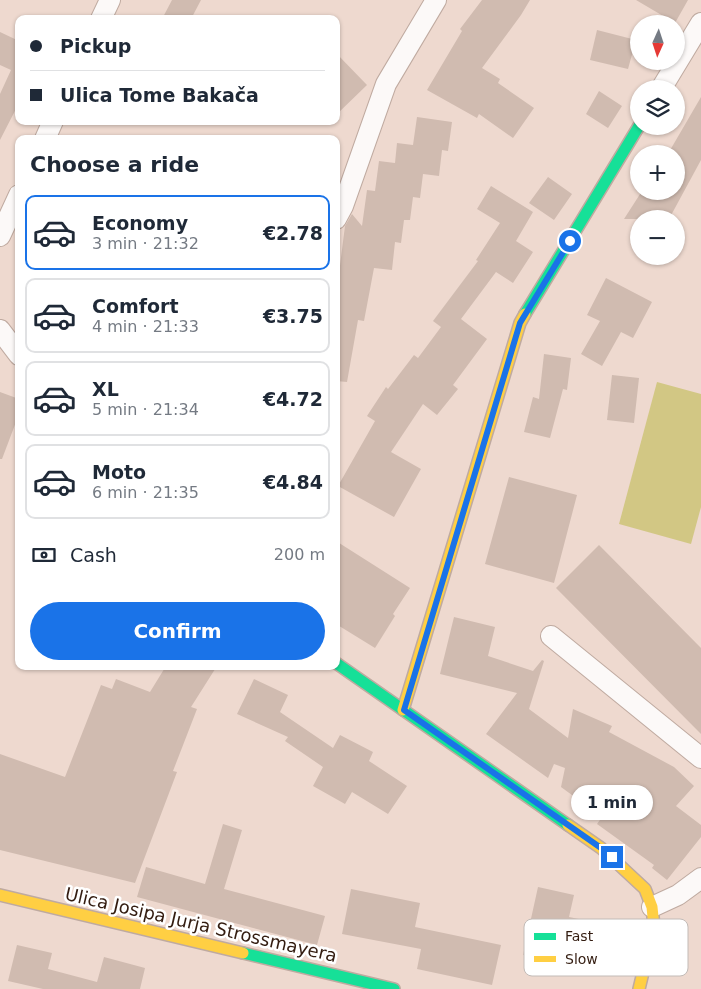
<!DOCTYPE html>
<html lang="en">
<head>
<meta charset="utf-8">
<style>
	:root { --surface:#fff; --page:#f6f6f7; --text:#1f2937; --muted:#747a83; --line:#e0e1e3; --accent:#1a73e8 }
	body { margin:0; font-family:"DejaVu Sans",sans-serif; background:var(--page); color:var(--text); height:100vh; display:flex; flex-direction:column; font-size:19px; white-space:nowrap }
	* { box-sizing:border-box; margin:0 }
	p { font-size:16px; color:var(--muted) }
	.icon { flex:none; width:28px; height:28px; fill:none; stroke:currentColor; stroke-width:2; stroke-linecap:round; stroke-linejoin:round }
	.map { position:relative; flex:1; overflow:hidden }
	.panel { position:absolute; left:15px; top:135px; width:325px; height:535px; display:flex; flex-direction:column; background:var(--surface); border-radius:10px; box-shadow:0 1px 4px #0004 }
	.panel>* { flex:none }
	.hud { position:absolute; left:15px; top:15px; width:325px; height:110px; border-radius:10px; box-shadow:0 1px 4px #0004; display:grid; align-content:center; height:110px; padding:0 15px; background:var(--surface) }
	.needle { width:32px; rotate:183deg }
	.fabs { position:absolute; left:630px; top:15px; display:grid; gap:10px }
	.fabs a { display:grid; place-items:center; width:55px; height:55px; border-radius:50%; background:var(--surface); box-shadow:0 1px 4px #0004; font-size:25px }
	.end { position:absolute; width:22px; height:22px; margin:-11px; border:6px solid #1a73e8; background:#fff; box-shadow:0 0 0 2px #fff }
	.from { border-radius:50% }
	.bubble { position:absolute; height:35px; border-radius:18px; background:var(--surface); box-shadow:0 1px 4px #0004; font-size:16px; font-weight:800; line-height:35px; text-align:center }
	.hud b { display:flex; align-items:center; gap:18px; height:48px; font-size:19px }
	.hud b+b { border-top:1px solid var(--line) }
	.hud i { width:12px; height:12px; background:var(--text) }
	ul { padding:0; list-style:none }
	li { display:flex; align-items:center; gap:15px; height:75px; margin:0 10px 8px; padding:0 5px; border:2px solid var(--line); border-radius:10px }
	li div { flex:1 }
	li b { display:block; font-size:19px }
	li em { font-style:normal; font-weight:800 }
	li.current { border-color:var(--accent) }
	li>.icon { width:45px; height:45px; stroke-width:1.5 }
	h2 { padding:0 15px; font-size:22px; line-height:60px }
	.pay { display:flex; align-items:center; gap:12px; height:55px; padding:0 15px; font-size:19px }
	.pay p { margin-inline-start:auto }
	.cta { display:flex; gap:10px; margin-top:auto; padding:10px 15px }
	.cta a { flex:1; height:58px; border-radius:30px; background:var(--accent); color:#fff; font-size:20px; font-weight:800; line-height:58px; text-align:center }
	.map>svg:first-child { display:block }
	.green { fill:#d2c784 }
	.building { fill:#d0bbb0 }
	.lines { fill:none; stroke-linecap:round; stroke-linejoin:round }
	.street-casing { stroke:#bfaaa0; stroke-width:22 }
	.fast-casing { stroke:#bfaaa0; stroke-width:14 }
	.slow-casing { stroke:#bfaaa0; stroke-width:14 }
	.street { stroke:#fcf9f8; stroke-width:20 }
	.fast { stroke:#16e098; stroke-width:11 }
	.slow { stroke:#ffcf43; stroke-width:11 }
	.route { stroke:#1a73e8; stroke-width:6 }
	.labels { text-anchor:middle; stroke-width:5; stroke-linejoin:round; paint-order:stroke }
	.street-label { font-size:18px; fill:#331c10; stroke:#fff }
	.key { fill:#fff; stroke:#c2bbb7; stroke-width:1 }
	.key-label { font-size:14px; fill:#331c10 }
</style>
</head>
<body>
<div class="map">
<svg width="701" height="989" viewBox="0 0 701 989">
	<rect width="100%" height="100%" fill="#eed9cf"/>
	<path class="green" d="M657,382l44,12v113l-10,37 -72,-20z"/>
	<path class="building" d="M172,0h29l-10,19h-29z
		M482,0h48l-9,15 -39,53 18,11 -2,4 36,25 -21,30 -34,-24 -2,4 -50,-28 35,-59 -2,-2z
		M636,0h52l-13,23z
		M597,30l39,10 -8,29 -38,-9z
		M0,32l19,9v62l-19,37v-46l11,-24 -11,-5z
		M336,53l31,32 -31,30z
		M599,91l23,15 -14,22 -22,-14z
		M701,97v63l-32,59h-45l18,-28h34v-37l-7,-2z
		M417,117l35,5 -4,29 -6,-1 -3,26 -16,-2 -3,24 -7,-1 -3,23h-6l-3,23 -6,-1 -3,28 -18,-2 -10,53 -6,-1 -11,62 -11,-1v-84l9,-71 7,-12 10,12 5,-36 8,1 4,-30 16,2 2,-20 16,2z
		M548,177l24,17 -18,26 -25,-17z
		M491,186l42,26 -17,29 17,11 -20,31 -17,-11 -35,47 26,20 -34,46 5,4 -21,26 -14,-11 -32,48 30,17 -27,48 -56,-31 37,-65 -8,-5 19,-29 2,2 26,-34 4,3 23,-31 -8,-6 45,-60 -2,-1 24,-37 -23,-14z
		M606,278l46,24 -19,36 -12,-6 -19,34 -21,-12 19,-33 -13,-6z
		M544,354l27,4 -4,32 -4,-1 -13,49 -26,-6 9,-35 6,2z
		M612,375l27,3 -5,45 -27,-3z
		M0,392l19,7v15l-17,45h-2z
		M509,477l68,18 -23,88 -69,-19z
		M336,541l74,47 -17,26 2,2 -20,32 -39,-24z
		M599,545l102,103v86l-145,-146z
		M454,617l41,10 -7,29 45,15 9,-11 2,1 -15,48 39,29 5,-29 39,17 -3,6 65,35 20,19 -18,20 25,19v12l-34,43 -15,-12 2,-3 -57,-41 5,-7 -41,-30 4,-19 -11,-4 -6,14 -62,-44 31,-41 -77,-19z
		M166,666h51l-26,41 6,2 -24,62 4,1 -42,111 -135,-33v-96l65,23 36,-92 11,4 4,-10 34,13z
		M254,679l34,16 -8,17 53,36 7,-13 33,17 -4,9 38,25 -19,28 -36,-22 -7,12 -32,-18 10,-19 -38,-26 3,-4 -51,-23z
		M223,824l19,6 -18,59 101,27 -8,29 -180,-48 9,-30 59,17z
		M538,887l36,8 -5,22 58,12 -9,41 -45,-9 -3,14 -34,-10 2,-8 -15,-2z
		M351,889l69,14 -5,24 86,18 -9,40 -75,-16 4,-20 -79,-15z
		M17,945l35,8 -4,16 49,13 7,-25 41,11 -5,21h-97l-35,-8z"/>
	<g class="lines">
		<defs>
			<path id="street" d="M101,19l9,-19
				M661,89l40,-66
				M45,139l8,-18
				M336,219l7,-13 43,-122 50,-84
				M0,236l19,-41
				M0,330l19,25
				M551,636l150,122
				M652,907l26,-12 23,-17"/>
			<path id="fast" d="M525,314l114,-188
				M336,663l232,162
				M243,953l151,36"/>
			<path id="slow" d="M403,710l117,-387 5,-9
				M568,825l33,23 44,41 7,18 2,20 -15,62
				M0,895l243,58"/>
		</defs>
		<use href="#street" class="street-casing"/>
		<use href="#fast" class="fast-casing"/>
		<use href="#slow" class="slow-casing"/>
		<use href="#street" class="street"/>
		<use href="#fast" class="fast"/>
		<use href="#slow" class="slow"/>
	</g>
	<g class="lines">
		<path class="route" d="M570,241l-50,82 -116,387 197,138 11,9"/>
	</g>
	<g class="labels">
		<g class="street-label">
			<text transform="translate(201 925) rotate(13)" y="6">Ulica Josipa Jurja Strossmayera</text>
		</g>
	</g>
	<rect x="524" y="919" width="164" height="57" rx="8" class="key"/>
	<rect x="534" y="933" width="22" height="7" fill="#16e098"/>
	<rect x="534" y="956" width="22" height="6" fill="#ffcf43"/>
	<g class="key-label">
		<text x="565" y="941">Fast</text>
		<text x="565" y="964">Slow</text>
	</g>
</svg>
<div class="fabs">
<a><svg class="needle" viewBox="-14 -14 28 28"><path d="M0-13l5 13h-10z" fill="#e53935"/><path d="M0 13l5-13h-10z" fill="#747a83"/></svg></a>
<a><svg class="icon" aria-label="layers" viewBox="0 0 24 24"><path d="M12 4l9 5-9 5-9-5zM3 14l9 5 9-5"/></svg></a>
<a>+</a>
<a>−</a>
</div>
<i class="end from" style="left:570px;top:241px"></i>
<i class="end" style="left:612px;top:857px"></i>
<div class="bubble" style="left:571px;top:785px;width:82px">1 min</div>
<div class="hud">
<b><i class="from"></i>Pickup</b>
<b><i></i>Ulica Tome Bakača</b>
</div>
<section class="panel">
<h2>Choose a ride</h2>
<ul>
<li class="current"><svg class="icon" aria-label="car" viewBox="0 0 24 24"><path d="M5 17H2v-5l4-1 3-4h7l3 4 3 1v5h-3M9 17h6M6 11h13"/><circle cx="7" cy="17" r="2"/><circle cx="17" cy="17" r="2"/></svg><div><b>Economy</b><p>3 min · 21:32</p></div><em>€2.78</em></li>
<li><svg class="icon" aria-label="car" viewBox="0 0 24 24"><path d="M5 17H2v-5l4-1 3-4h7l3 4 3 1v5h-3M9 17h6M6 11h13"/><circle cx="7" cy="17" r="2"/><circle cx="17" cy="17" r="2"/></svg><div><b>Comfort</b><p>4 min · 21:33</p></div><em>€3.75</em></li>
<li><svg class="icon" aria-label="car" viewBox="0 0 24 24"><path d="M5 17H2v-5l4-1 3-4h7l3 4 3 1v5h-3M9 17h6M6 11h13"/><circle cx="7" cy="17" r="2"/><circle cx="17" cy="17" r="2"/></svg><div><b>XL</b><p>5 min · 21:34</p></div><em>€4.72</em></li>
<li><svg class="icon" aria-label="car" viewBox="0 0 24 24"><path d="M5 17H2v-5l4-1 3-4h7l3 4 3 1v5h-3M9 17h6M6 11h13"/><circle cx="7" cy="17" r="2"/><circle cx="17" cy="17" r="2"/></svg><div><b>Moto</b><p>6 min · 21:35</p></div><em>€4.84</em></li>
</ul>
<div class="pay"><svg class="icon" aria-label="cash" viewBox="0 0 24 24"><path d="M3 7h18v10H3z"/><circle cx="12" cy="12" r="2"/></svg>Cash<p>200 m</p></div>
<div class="cta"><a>Confirm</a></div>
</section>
</div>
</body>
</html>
